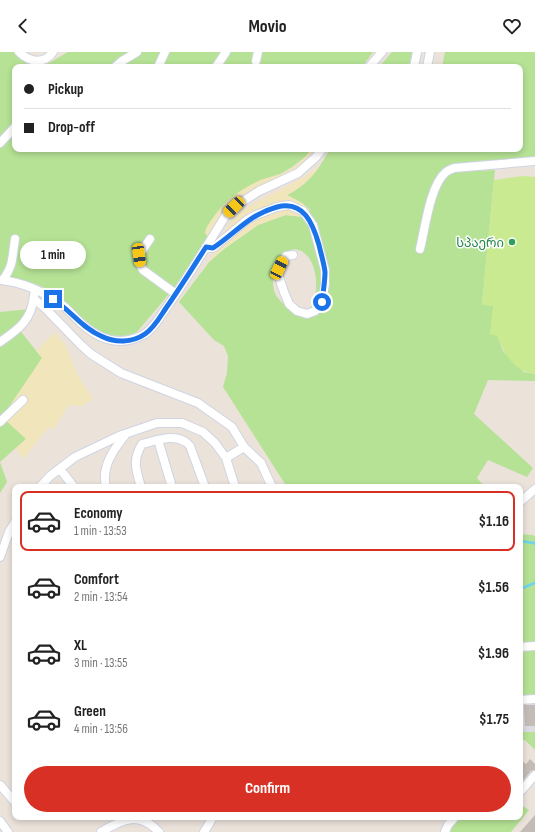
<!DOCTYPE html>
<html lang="en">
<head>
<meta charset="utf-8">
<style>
	:root { --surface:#fff; --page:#f6f6f6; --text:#222; --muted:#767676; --line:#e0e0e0; --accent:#d93025 }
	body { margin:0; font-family:"Sofia Sans Condensed","Noto Sans Georgian",sans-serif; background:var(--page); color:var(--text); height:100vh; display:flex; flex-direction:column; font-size:15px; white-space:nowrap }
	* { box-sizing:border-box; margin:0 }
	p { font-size:13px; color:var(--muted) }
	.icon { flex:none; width:22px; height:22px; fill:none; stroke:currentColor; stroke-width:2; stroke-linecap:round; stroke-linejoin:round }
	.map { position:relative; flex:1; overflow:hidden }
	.sheet { position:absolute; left:12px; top:432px; width:511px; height:336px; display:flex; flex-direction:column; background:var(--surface); border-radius:8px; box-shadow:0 2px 6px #0003 }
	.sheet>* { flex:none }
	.hud { position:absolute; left:12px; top:12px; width:511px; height:88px; border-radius:8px; box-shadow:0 2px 6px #0003; display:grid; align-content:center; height:88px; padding:0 12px; background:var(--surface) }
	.end { position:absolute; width:18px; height:18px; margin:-9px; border:5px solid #1a73e8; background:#fff; box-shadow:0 0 0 2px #fff }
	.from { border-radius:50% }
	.bubble { position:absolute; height:28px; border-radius:14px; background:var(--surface); box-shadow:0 2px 6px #0003; font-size:13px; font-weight:700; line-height:28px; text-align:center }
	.car { position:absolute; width:12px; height:24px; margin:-12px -6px; border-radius:5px; box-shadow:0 0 3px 1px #0007; background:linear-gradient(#f5c518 24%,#345 0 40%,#f5c518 0 76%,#345 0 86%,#f5c518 0) }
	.hud b { display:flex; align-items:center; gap:14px; height:38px; font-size:15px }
	.hud b+b { border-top:1px solid var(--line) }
	.hud i { width:10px; height:10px; background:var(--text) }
	ul { padding:7px 0 0; list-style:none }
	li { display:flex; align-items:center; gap:12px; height:60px; margin:0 8px 6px; padding:0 4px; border:2px solid transparent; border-radius:8px }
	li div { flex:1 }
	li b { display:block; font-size:15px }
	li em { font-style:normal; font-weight:700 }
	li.selected { border-color:var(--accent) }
	li>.icon { width:36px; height:36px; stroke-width:1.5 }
	.primary-button { display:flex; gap:8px; margin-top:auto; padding:8px 12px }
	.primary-button a { flex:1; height:46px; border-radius:24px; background:var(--accent); color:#fff; font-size:16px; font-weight:700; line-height:46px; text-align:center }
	header { display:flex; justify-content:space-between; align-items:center; height:52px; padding:0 12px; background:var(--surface); font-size:18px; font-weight:700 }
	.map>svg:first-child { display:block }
	.industrial { fill:#dcdbe3 }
	.green { fill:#b5e295; fill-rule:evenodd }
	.sand { fill:#f1e5bc }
	.pitch { fill:#caea91 }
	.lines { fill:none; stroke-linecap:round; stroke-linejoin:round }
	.stream { stroke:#6bd5ee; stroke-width:2.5 }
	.building { fill:#c3bcb6 }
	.minor-casing { stroke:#cfd4e2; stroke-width:10 }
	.minor { stroke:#fff; stroke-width:8 }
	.route { stroke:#1a73e8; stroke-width:5 }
	.leisure-dot { fill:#2e9e5b; stroke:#fff; stroke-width:1.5 }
	.labels { text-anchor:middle; stroke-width:3; stroke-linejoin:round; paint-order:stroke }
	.leisure-label { font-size:13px; fill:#27864d; stroke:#fff; text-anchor:end }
</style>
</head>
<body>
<header><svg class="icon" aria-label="back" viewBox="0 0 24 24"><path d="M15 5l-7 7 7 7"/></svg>Movio<svg class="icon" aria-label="heart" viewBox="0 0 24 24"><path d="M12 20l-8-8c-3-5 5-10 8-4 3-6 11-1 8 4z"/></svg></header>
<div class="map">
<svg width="535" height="780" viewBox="0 0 535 780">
	<rect width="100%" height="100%" fill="#ebe2da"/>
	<path class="industrial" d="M520,644h15v36h-15z"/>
	<path class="green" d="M0,0h14c8,9 14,13 27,15h-26v82h296l-3,6 -16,12 -13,8 -19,5 -29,18 -26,35 3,3 -34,52 -37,44c-36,17 -59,-23 -85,-40 -15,-10 -34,-13 -52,-17z
		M68,0h66l-15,7 -10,8h-67z
		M141,0h22l-7,15h-39z
		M167,0h57l-10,15h-54z
		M229,0h144l-11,15h-143z
		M392,0h20l-3,15h-30z
		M445,0h90v106l-79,7v7l39,-2 -13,134 11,2 4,29 6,16 21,21 11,2v7l-47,-1 -14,34 59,54 -6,9 -39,-17 -11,18 8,9h-198l-64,-100 4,-14 1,-17 -4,-10 -10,-6 -35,-38 30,-40 15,-13 34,-24 28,-10 17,2 7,-7 -8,-7 -15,-8c22,-11 31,-25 43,-46h190v-82h-78zM294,197c3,1 7,1 9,3 15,10 16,39 9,53 -1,3 -4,5 -7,7 -4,-1 -11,0 -15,-2 -2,-1 -4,-3 -5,-5 -5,-4 -10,-9 -11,-15 -4,-16 3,-38 20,-41z
		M31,257l-13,19 24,30 -10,16 -6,65 -26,23 7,20 -7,11v-181z
		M520,482l12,1 3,1v109l-15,1z
		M535,597v47h-15v-46z
		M520,680h15v18l-10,-10h-5z
		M520,752l9,6 -18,22h-63l9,-15h63z"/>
	<path class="sand" d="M311,97h5l-14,16 -68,35 -26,36 -3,-3c1,-7 6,-12 10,-18 11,-15 27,-27 44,-34 6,-3 12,-4 18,-6 13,-4 28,-15 34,-26z
		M320,114c-10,13 -18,21 -33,29l15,8 8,7 -13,-6 -9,-2 -67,36c6,-12 14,-22 25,-30l58,-31z
		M277,158h13l13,7 -18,-2 -27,10 -34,24 -15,13 -9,13c14,-23 31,-42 54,-55 7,-4 16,-7 23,-10z
		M55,280l11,14 11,28 16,25 -11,7 -13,-1 -15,24 -6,-1 -25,31 -7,-11 10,-9 -24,-22 40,-59 -6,-7z"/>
	<path class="pitch" d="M523,124l12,1v197c-22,-3 -30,-20 -38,-38l-7,-2 3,-28 -11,-1 12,-125z"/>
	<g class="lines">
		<path class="stream" d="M520,489l14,2 1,1
			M520,537l15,-6"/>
	</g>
	<path class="building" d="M524,653h11v21h-10z
		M530,707l5,5v6l-4,1 -11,13v-24l6,4z
		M535,763v17h-15z"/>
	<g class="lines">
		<defs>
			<path id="minor" d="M19,0c10,10 25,13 34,0
				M256,9l2,-9
				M115,15l7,-6 15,-9
				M158,15l7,-15
				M216,15l10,-15
				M369,15l13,-15
				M414,15l3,-15
				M427,15l3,-15
				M0,91l15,-16
				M150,187l-11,16 1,9 3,6 33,24
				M206,195l7,1 34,-28 9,-5 21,-8 12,-2 14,6 10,14 12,45v14l-3,19 -7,8 -8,3 -10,-3 -8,-7 -5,-12 -5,-15v-9l7,-12 7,-1
				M420,197c5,-20 10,-64 26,-77 2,-2 6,-3 8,-4l81,-7
				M0,228c22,2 44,12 62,25 7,5 13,13 20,19 18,16 38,23 61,11 10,-5 17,-19 24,-28 21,-30 40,-61 59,-92l8,-8 25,-16 39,-18 18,-16 6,-8
				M3,228c11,-16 9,-22 12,-41
				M34,247l11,9 36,37 10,9 30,19 77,30 34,24 12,20 17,16 11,24
				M0,290c19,-13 32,-22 34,-47
				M0,370l23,-22
				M158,388l14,47
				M60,417l14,18
				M40,435l10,-11 25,-19 44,-21 38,-13h25l21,9 12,11 11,15
				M106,435c-5,-21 8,-38 20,-53
				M141,435c-5,-17 -9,-27 1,-43 16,-4 36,-12 48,2l15,41
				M235,435l-9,-29 18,-11
				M520,450l15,-13
				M0,505l9,-25 6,-10
				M520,595l15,-1
				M520,648l15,-1
				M0,733l15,17
				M520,739l2,-1 13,-15
				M0,769l8,11
				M101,780c22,-13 38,-21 58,0
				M204,780l9,-15
				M445,780l3,-7 7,-8"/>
		</defs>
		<use href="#minor" class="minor-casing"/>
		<use href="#minor" class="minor"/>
	</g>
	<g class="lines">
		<path class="route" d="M53,247c17,11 29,29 48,37 14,7 31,7 44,-2 9,-6 15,-17 21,-26 14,-20 27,-41 40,-61l7,1c23,-15 35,-33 64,-41 27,-7 36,17 42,38 2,9 5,18 6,27 0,10 -2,20 -3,30"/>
	</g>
	<circle class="leisure-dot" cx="512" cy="190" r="4"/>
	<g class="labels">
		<g class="leisure-label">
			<text x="504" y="195">სპაერი</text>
		</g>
	</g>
</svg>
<i class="end from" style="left:322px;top:250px"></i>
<i class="end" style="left:53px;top:247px"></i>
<div class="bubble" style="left:20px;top:189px;width:66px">1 min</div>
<i class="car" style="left:234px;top:155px;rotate:226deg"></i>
<i class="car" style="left:139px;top:203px;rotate:172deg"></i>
<i class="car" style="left:279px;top:216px;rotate:26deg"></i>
<div class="hud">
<b><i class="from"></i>Pickup</b>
<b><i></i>Drop-off</b>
</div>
<section class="sheet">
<ul>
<li class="selected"><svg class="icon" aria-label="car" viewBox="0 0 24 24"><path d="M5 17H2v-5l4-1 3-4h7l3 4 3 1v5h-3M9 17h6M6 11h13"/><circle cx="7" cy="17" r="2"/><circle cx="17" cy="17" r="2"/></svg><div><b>Economy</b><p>1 min · 13:53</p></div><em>$1.16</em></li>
<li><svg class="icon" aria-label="car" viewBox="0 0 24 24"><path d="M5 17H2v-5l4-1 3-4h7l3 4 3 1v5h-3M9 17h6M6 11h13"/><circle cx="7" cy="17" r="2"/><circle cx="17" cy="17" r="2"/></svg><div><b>Comfort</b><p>2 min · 13:54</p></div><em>$1.56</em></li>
<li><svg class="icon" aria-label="car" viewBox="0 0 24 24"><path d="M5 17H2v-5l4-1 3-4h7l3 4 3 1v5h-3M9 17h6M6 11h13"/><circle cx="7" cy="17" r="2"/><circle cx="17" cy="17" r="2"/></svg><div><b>XL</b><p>3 min · 13:55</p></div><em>$1.96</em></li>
<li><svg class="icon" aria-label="car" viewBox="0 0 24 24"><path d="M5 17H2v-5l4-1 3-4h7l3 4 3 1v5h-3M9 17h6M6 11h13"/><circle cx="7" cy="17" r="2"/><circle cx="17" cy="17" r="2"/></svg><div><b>Green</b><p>4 min · 13:56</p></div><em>$1.75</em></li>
</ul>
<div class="primary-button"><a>Confirm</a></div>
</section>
</div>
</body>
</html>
